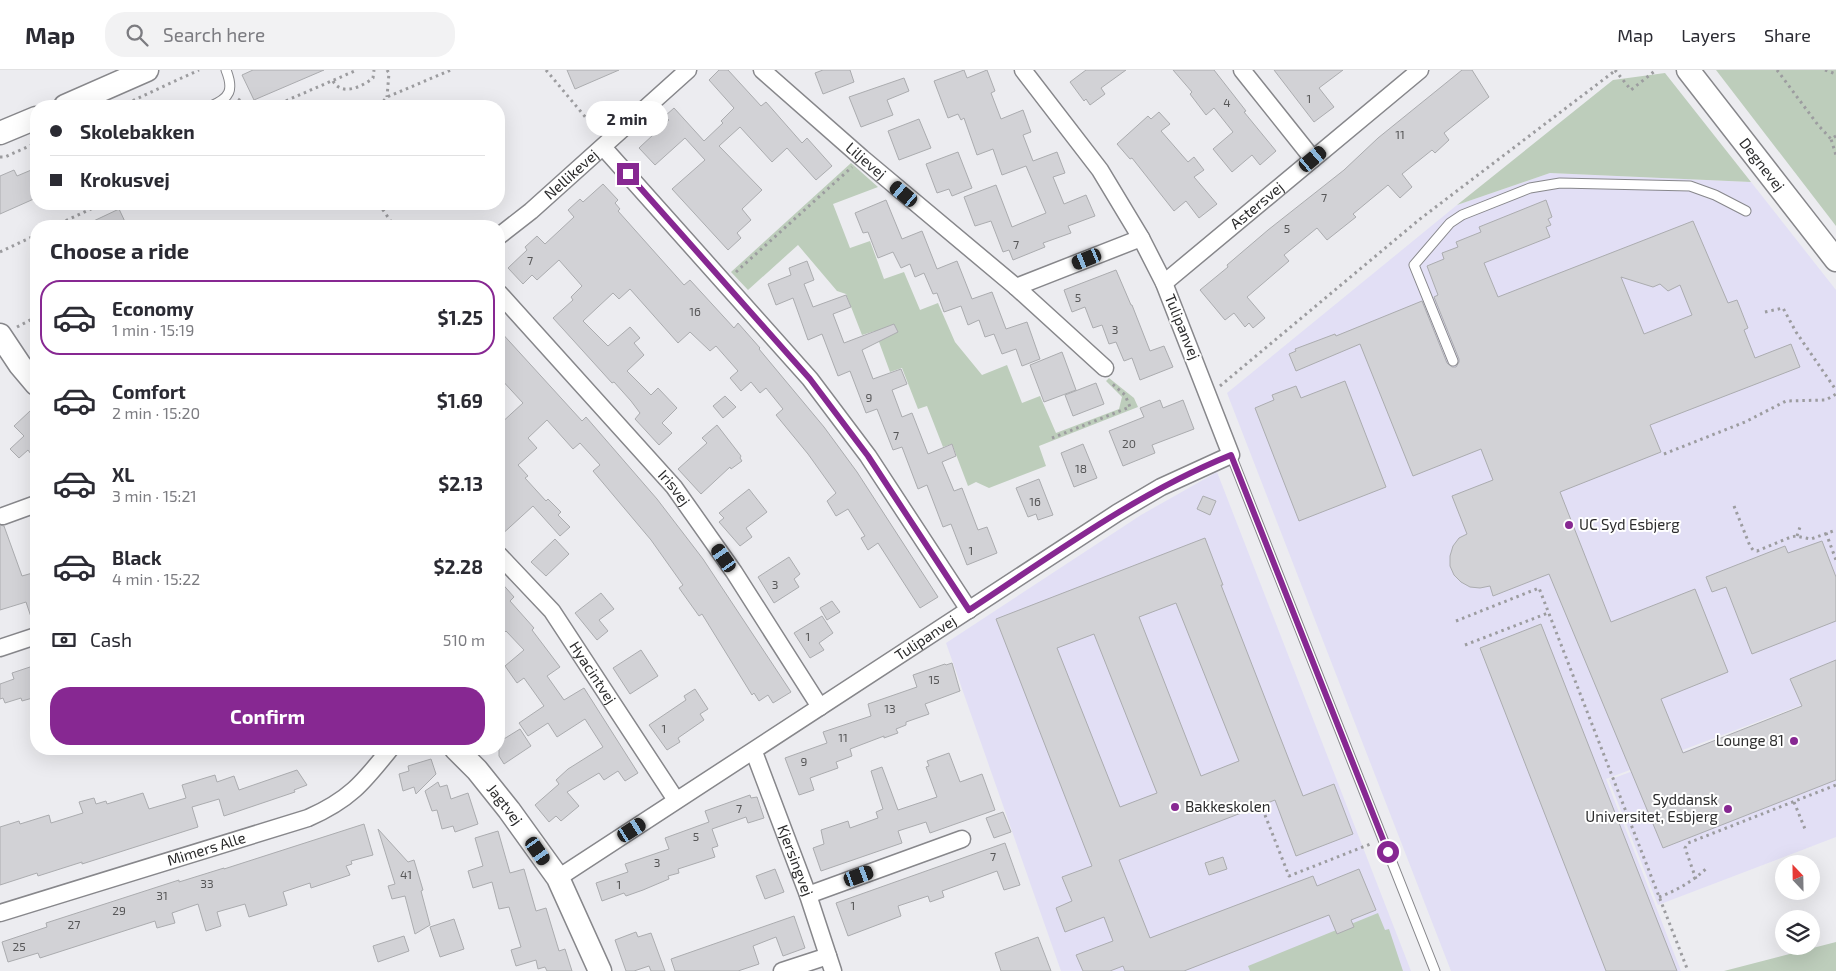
<!DOCTYPE html>
<html lang="en">
<head>
<meta charset="utf-8">
<style>
	:root { --surface:#fff; --page:#f2f2f3; --text:#2b2b33; --muted:#7c7c81; --line:#e1e1e2; --accent:#872892 }
	body { margin:0; font-family:"Exo 2",sans-serif; background:var(--page); color:var(--text); height:100vh; display:flex; flex-direction:column; font-size:19px; white-space:nowrap }
	* { box-sizing:border-box; margin:0 }
	p { font-size:16px; color:var(--muted) }
	.icon { flex:none; width:28px; height:28px; fill:none; stroke:currentColor; stroke-width:2; stroke-linecap:round; stroke-linejoin:round }
	.map { position:relative; flex:1; overflow:hidden }
	.sheet { position:absolute; left:30px; top:150px; width:475px; height:535px; display:flex; flex-direction:column; background:var(--surface); border-radius:20px; box-shadow:0 5px 20px #0002 }
	.sheet>* { flex:none }
	.hud { position:absolute; left:30px; top:30px; width:475px; height:110px; border-radius:20px; box-shadow:0 5px 20px #0002; display:grid; align-content:center; height:110px; padding:0 20px; background:var(--surface) }
	.needle { width:32px; rotate:338deg }
	.buttons { position:absolute; left:1775px; top:785px; display:grid; gap:10px }
	.buttons a { display:grid; place-items:center; width:45px; height:45px; border-radius:50%; background:var(--surface); box-shadow:0 5px 20px #0002; font-size:25px }
	.end { position:absolute; width:22px; height:22px; margin:-11px; border:6px solid #872892; background:#fff; box-shadow:0 0 0 2px #fff }
	.from { border-radius:50% }
	.bubble { position:absolute; height:35px; border-radius:18px; background:var(--surface); box-shadow:0 5px 20px #0002; font-size:16px; font-weight:700; line-height:35px; text-align:center }
	.car { position:absolute; width:15px; height:30px; margin:-15px -8px; border-radius:6px; box-shadow:0 0 4px 1px #0007; background:linear-gradient(#222 24%,#8ab4d8 0 40%,#222 0 76%,#8ab4d8 0 86%,#222 0) }
	.hud b { display:flex; align-items:center; gap:18px; height:48px; font-size:19px }
	.hud b+b { border-top:1px solid var(--line) }
	.hud i { width:12px; height:12px; background:var(--text) }
	ul { padding:0; list-style:none }
	li { display:flex; align-items:center; gap:15px; height:75px; margin:0 10px 8px; padding:0 10px; border:2px solid transparent; border-radius:20px }
	li div { flex:1 }
	li b { display:block; font-size:19px }
	li em { font-style:normal; font-weight:700 }
	li.selected { border-color:var(--accent) }
	li>.icon { width:45px; height:45px; stroke-width:1.5 }
	h2 { padding:0 20px; font-size:22px; line-height:60px }
	.pay { display:flex; align-items:center; gap:12px; height:55px; padding:0 20px; font-size:19px }
	.pay p { margin-inline-start:auto }
	.button { display:flex; gap:10px; margin-top:auto; padding:10px 20px }
	.button a { flex:1; height:58px; border-radius:20px; background:var(--accent); color:#fff; font-size:20px; font-weight:700; line-height:58px; text-align:center }
	header { display:flex; align-items:center; gap:30px; box-sizing:border-box; height:70px; padding:0 25px; background:var(--surface); border-bottom:1px solid var(--line) }
	header strong { font-size:24px }
	nav { display:flex; gap:28px; margin-inline-start:auto; font-size:18px }
	.search { width:350px; height:45px; background:var(--page); display:flex; align-items:center; gap:12px; box-sizing:border-box; padding:0 18px; border-radius:20px; color:var(--muted); font-size:19px }
	.map>svg:first-child { display:block }
	.education { fill:#e2dff5 }
	.green { fill:#bdcdbb }
	.building { fill:#d2d2d6; stroke:#abacaf; fill-rule:evenodd }
	.lines { fill:none; stroke-linecap:round; stroke-linejoin:round }
	.lane-casing { stroke:#87878b; stroke-width:11 }
	.street-casing { stroke:#87878b; stroke-width:19 }
	.secondary-casing { stroke:#87878b; stroke-width:25 }
	.path { stroke:#9c9c9f; stroke-width:3; stroke-dasharray:2.5 4; stroke-linecap:butt }
	.lane { stroke:#fff; stroke-width:9 }
	.street { stroke:#fff; stroke-width:16 }
	.secondary { stroke:#fff; stroke-width:22 }
	.route { stroke:#872892; stroke-width:6 }
	.poi-dot { fill:#872892; stroke:#fff; stroke-width:2 }
	.labels { text-anchor:middle; stroke-width:4; stroke-linejoin:round; paint-order:stroke }
	.number-label { font-size:12px; fill:#565657 }
	.street-label { font-size:15px; fill:#2c2c2d; stroke:#fff }
	.poi-label { font-size:15px; fill:#2c2c2d; stroke:#fff; text-anchor:start }
</style>
</head>
<body>
<header>
<strong>Map</strong>
<div class="search"><svg class="icon" aria-label="search" viewBox="0 0 24 24"><circle cx="10" cy="10" r="6"/><path d="M15 15l6 6"/></svg>Search here</div>
<nav><a>Map</a><a>Layers</a><a>Share</a></nav>
</header>
<div class="map">
<svg width="1836" height="901" viewBox="0 0 1836 901">
	<rect width="100%" height="100%" fill="#ececf0"/>
	<path class="education" d="M1550,103l201,9 85,108v402l-230,87 75,192h-230l-224,-578 230,-188z
		M1217,402l194,499h-350l-115,-328 195,-128z
		M1836,624v143l-178,68 -49,-125z"/>
	<path class="green" d="M1716,0h120v156z
		M1665,3l86,109 -201,-9 -93,32 156,-125z
		M851,93l27,24 -45,17 17,44 20,-7 14,38 20,-7 16,38 18,-7 17,39 27,33 25,-10 15,38 18,-7 16,37 63,-24 3,-12 -16,-16 3,-3 25,20 4,9 -99,39 7,20 -57,22 -13,-6 -8,4 -16,-42 -9,3 -16,-41 -9,3 -16,-41 -12,4 -15,-41 -13,4 -16,-41 -9,-3 -39,-46 -50,45 -17,-18z
		M1378,843l7,17 4,-1 14,42h-153l-2,-5z
		M1836,872v29h-112z"/>
	<path class="building" d="M253,0h71l-70,30 -12,-25z
		M567,0h52l-44,19z
		M719,0h9l33,36 5,-4 36,41 5,-5 25,28 -16,14 -29,-32 -15,14 -32,-35 -21,19 43,44 -20,19 9,11 -14,13 4,5 -13,12 -56,-61 33,-29 -20,-22 -30,27 -16,-17 30,-28 -4,-4 9,-8 30,33 19,-18 -2,-2 13,-13 -25,-28z
		M823,0h27l4,12 -31,12 -8,-21z
		M964,0l3,8 20,-8 8,21 -4,2 10,26 22,-9 8,22 -8,3 10,26 24,-9 8,21 -12,4 11,27 22,-9 9,21 -27,10 3,7 -28,10 2,4 -32,13 -4,-10 -6,2 -12,-31 -16,5 -11,-29 32,-12 16,42 34,-14 -20,-47 -24,9 -9,-26 -16,6 -13,-37 -3,2 -3,-6 -10,4 -14,-37z
		M1086,0h40l-25,18 4,6 -15,11 -4,-6 -2,2 -14,-19z
		M1173,0h41l32,41 -2,1 32,39 -16,14 -8,-10 -20,17 -19,-23 20,-17 -19,-24 -8,7 -16,-21 2,-2z
		M1274,0h69l-24,18 15,19 -20,15z
		M1462,0h10l17,27 -45,36 5,7 -14,13 -3,-3 -30,24 10,13 -12,11 -12,-13 -35,29 3,3 -29,23 -10,-12 -33,27 5,6 -42,36 18,21 -12,10 -4,-5 -4,4 -11,-14 -9,7 -25,-30 28,-23 -1,-2 41,-35 76,-60 34,-32z
		M904,8l5,13 -22,9 6,15 -32,12 -12,-30z
		M1159,42l11,12 -9,7 27,31 6,-5 10,13 -10,7 23,27 -18,14 -13,-17 -12,10 -42,-53 -2,1 -13,-15 31,-28 3,3z
		M919,49l12,29 -32,12 -11,-29z
		M958,82l14,36 -20,8 -3,-7 -12,4 -11,-29z
		M36,98v30l-36,16v-38l14,-6 3,6z
		M603,114l15,16 -3,3 5,6 -2,2 66,74 6,-5 44,48 4,-5 22,25 -1,1 65,78 33,45 81,125 -18,11 -42,-65 -10,7 -7,-12 4,-2 -17,-27 -12,7 -9,-15 9,-8 -28,-39 -32,-39 7,-6 -17,-21 -6,5 -9,-11 -10,9 -11,-13 8,-7 -22,-25 -6,5 -20,-19 -12,11 -48,-54 -11,10 -6,-6 -30,28 25,25 22,-19 10,11 -6,5 10,12 -17,16 24,24 7,-7 19,20 -15,15 10,10 -13,12 -24,-26 5,-6 -9,-12 -17,-19 -2,1 -59,-65 20,-18 -2,-3 11,-11 -23,-26 -22,20 -5,-5 -9,9 -15,-16 19,-18 -2,-3 12,-11 8,8 29,-27 -6,-7 12,-11 3,3z
		M886,130l16,39 20,-8 15,38 20,-8 15,38 20,-7 14,37 21,-7 13,37 -18,7 -6,-17 -14,5 -8,-20 -9,3 -6,-17 -11,5 -7,-19 -17,6 -7,-19 -4,1 -9,-21 -9,4 -5,-13 -9,4 -8,-16 -15,6 -10,-26 -5,1 -8,-20z
		M1546,130l6,17 -4,2 3,6 -5,2 4,10 -66,26 14,34 195,-76 35,82 9,-3 11,28 -4,2 11,28 36,-14 9,23 -150,58 11,27 -101,40 51,130 84,-33 33,83 -67,27 22,54 119,-47 -12,-27 46,-19v120l-173,68 -114,-274 -56,22 -3,-10 -10,2 -10,-1 -9,-5 -7,-7 -4,-9v-10l3,-10 6,-8 8,-4 -15,-38 41,-16 -12,-31 -68,27 -53,-132 -64,27 -7,-17 7,-3 -1,-2 40,-15 1,2 86,-35 25,62 5,4h4l3,-5v-3l-25,-62 4,-2 -11,-29 17,-7 -2,-6 16,-6 -2,-5 25,-10 -2,-5zM1621,207l32,10 7,-3 8,7 12,-6 12,30 -48,19z
		M119,139l8,17h-44z
		M807,191l7,19 -10,4 9,23 33,-12 5,12 -18,7 11,29 50,-19 4,8 -36,18 11,29 28,-10 6,15 -15,6 10,27 10,-4 16,41 24,-10 4,12 -14,6 12,29 8,-3 16,42 9,-3 10,26 -30,12 -16,-41 -8,3 -16,-42 -9,4 -16,-42 -9,3 -16,-41 -11,4 -16,-42 -12,5 -16,-42 -14,6 -15,-42 -17,7 -8,-21 23,-9 -2,-7z
		M1116,200l15,35h1l18,46 14,-5 9,21 -33,13 -8,-22 -8,3 -8,-19 -7,2 -7,-19 -9,3 -8,-21 -13,5 -8,-22z
		M499,260l83,91 4,-4 71,82 46,60 88,133 -18,11 -5,-8 -9,6 -5,-8 -2,2 -50,-81 -3,2 -20,-28 4,-3 -32,-45 -58,-69 7,-6 -20,-22 -7,6 -26,-29 -19,18 9,10 -19,17 10,11 -3,2 21,23 2,-2 13,13 -3,3 12,12 -10,9 -27,-30 -34,31v-112l24,-22 -24,-26z
		M1062,282l14,38 -32,12 -14,-37z
		M1345,311l41,106 -87,34 -44,-113 19,-8 -2,-5 24,-9 5,12z
		M1096,313l8,21 -31,12 -8,-21z
		M725,326l11,11 -13,11 -10,-12z
		M1160,330l3,8 20,-8 11,29 -42,16 3,8 -32,13 -14,-35 35,-14 -4,-9z
		M30,341l6,6v44l-8,-11 -9,8 -9,-9 14,-13 -10,-10z
		M717,355l24,31 -1,2 2,3 -11,8 -1,-2 -29,27 -23,-25 29,-26 -5,-5z
		M1083,374l14,34 -23,9 -13,-34z
		M1039,409l14,36 -15,5 -2,-6 -8,3 -12,-29z
		M749,419l18,23 -21,16 6,9 -12,9 -21,-24 5,-4 -5,-5z
		M1203,426l13,5 -6,14 -13,-6z
		M0,455l4,1 18,50 14,-4v54h-2l-8,-24 -26,8z
		M1205,468l18,47h-2l82,211 31,-12 19,50 -57,22 -21,-56 -156,60 31,78 163,-62 4,10 42,-17 17,41 -25,10 3,7 -17,7 -8,-19 -145,56h-59l-2,-5 -13,5h-27l-7,-16 37,-14 -9,-24 -39,15 -9,-24 16,-7 -10,-24 30,-11 -96,-247zM1176,533l63,158 -38,15 -62,-159zM1094,564l63,159 -37,14 -63,-159z
		M555,469l14,15 -23,22 -15,-14z
		M1822,471l14,36v44l-84,33 -26,-67 -14,5 -6,-15 79,-31 3,7z
		M789,487l11,17 -6,5 5,8 -25,16 -16,-26z
		M499,510l15,17 -4,4 24,27 -2,2 28,37 -13,9 17,24 20,-12 54,85 -13,8 -7,-10 -14,9 -5,-7 -32,19 12,14 -18,15 -5,-5 -7,6 -14,-17 24,-21 -3,-4 12,-11 35,-22 -18,-28 -28,18 -9,-14 -20,13 -9,-13 25,-17 -20,-28 -7,5 -12,-17 19,-16 -18,-19 -7,7z
		M601,523l13,16 -15,11 9,11 -11,9 -22,-27z
		M832,531l8,11 -13,8 -7,-12z
		M822,546l11,17 -14,10 5,7 -14,8 -16,-25z
		M1541,554l136,347h-71l-126,-323z
		M641,580l17,26 -28,18 -17,-26z
		M952,593l8,28 -35,13 4,10 -23,8v3l-10,4 2,4 -14,5v-2l-34,13 2,7 -16,6 2,6 -28,10 4,12 -15,5 -14,-37 42,-15 -4,-11 48,-16 -3,-12 49,-17 -4,-12 32,-11 1,1z
		M36,595v32l-14,4 -1,-3 -16,5 -2,-5 -3,1v-15l14,-5 -2,-6z
		M695,619l13,20 -8,5 4,6 -26,18 2,4 -13,8 -18,-25 37,-25 -2,-4z
		M520,659l11,17 -27,18 -5,-8v-14z
		M949,683l11,29 22,-8 13,36 -65,23 -4,-11 -28,9 4,12 -81,28 -8,-23 11,-4 -3,-14 27,-9 2,7 28,-10 -2,-6 7,-3 -12,-38 11,-4 16,43 39,-13 -11,-30 3,-1 -2,-5z
		M431,689l5,15 -20,20 -2,-7 -11,4 -4,-17 10,-3 -1,-5z
		M297,700l10,15 -13,5 1,2 -71,24 -5,-17 -27,8 6,20 -116,37v-2l-44,14 -1,-3 -37,12v-58l19,-6 1,3 29,-9 2,8 32,-10 -4,-11 15,-4 2,6 10,-3 1,3 36,-11 6,16 37,-11 -4,-13 33,-10 2,7 17,-6 5,14z
		M438,712l2,5 7,-2 4,14 17,-6 10,31 -23,8 -2,-6 -11,3 -5,-19 -5,1 -7,-20z
		M750,725l1,3 6,-1 7,21 -16,5 -2,-6 -34,12 6,17 -6,2 3,9 -37,12 1,4 -11,3 1,3 -26,11 -17,6 -2,-3 -22,8 -6,-18 32,-11 -3,-8 44,-15 -4,-11 44,-16 -4,-11z
		M1003,742l8,20 -17,6 -8,-20z
		M364,754l9,31 -22,6 1,3 -6,2 4,9 -39,13 -1,-5 -27,9 4,13 -38,12 -4,-13 -28,8 4,14 -15,5 -8,-27 -26,9 3,10 -18,5 -2,-7 -115,37 -2,-5 -30,9 -6,-20 45,-15 -1,-4 133,-43v2l45,-14v1z
		M378,759l30,33 6,-2 9,30 -2,1 9,34 -15,9 -10,-38 -13,3 -4,-13 7,-2z
		M498,761l12,42 14,-4 12,42 10,-3 13,43 6,-2 7,22h-25l-2,-4 -7,2 -2,-9 -20,6 -5,-16 10,-3 -12,-40 -10,2 -7,-27 -19,6 -5,-17 15,-5 -8,-28z
		M1005,773l15,42 -16,5 -7,-19 -55,20 2,6 -14,5 -2,-6 -30,10 3,10 -53,20 -12,-33z
		M1223,787l4,12 -18,6 -4,-12z
		M775,799l9,23 -19,7 -9,-23z
		M794,846l11,32 -22,8 -7,-19 -23,9 6,18 -21,7h-63l-4,-12z
		M454,849l10,30 -24,8 -10,-30z
		M636,862l2,5 13,-4 14,38h-14l-2,-5 -15,5h-8l-11,-31z
		M404,866l5,15 -31,11 -5,-16z
		M1038,867l13,34h-50l-6,-18z"/>
	<g class="lines">
		<defs>
			<path id="lane" d="M211,36c19,-8 23,-16 15,-36
				M1453,291l-39,-96 36,-42 12,-8 68,-27 30,-5 130,3 25,9 31,16
				M1231,385l204,516"/>
			<g id="street">
				<path id="s1" d="M762,0l100,88 154,129 89,81"/>
				<path d="M1242,0l71,89"/>
				<path d="M603,77l207,232 58,77 101,154"/>
				<path id="s2" d="M499,166l32,-25 157,-141"/>
				<path id="s3" d="M1164,213l256,-213"/>
				<path d="M1016,217l125,-49"/>
				<path id="s4" d="M499,223l175,194 60,85 86,135"/>
				<path d="M3,446l33,-12"/>
				<path id="s5" d="M499,485l53,56 124,189"/>
				<path d="M0,578l36,-12"/>
				<path id="s6" d="M754,682l54,143 25,76"/>
				<path id="s7" d="M558,808l559,-365 44,-26 70,-32 -67,-172 -23,-45 -41,-68 -77,-100"/>
				<path d="M808,825l154,-56"/>
				<path id="s8" d="M0,843l308,-95c41,-18 55,-35 82,-69"/>
				<path d="M782,901l46,-15"/>
			</g>
			<g id="secondary">
				<path id="s9" d="M1688,0l148,190"/>
				<path d="M65,36l82,-36"/>
				<path d="M0,63l36,-15"/>
				<path d="M0,265l20,30 16,19"/>
				<path id="s10" d="M456,679l21,21 32,40 49,68 42,93"/>
			</g>
		</defs>
		<use href="#lane" class="lane-casing"/>
		<use href="#street" class="street-casing"/>
		<use href="#secondary" class="secondary-casing"/>
		<path class="path" d="M387,0l2,3 -2,24
			M546,0l51,61
			M1615,0l16,20 25,-20
			M1777,0l41,55 13,14
			M1825,0l11,4
			M333,11c9,16 30,5 40,-3l1,-8
			M238,29l3,2 3,5
			M121,36l78,-36
			M274,36l83,-36
			M379,36l8,-9 64,-27
			M1836,66l-5,3 5,16
			M0,87h5l31,-14
			M379,134l15,22
			M54,156l48,-22
			M0,182l36,-17
			M736,202l116,-105
			M1765,242l18,-4 13,24 40,58
			M17,257l19,-10
			M1220,316l200,-167 196,-149
			M1052,368l78,-31 -5,-12 -15,-13
			M1664,384l81,-32 41,-21 40,-1 10,-6
			M1734,436l16,40 3,4 4,1 34,-14 5,-1 15,3 25,-9
			M1826,463l10,27
			M1797,466l3,-9
			M1456,551l83,-33 149,383
			M1465,575l83,-32
			M1794,732l11,27
			M1265,745l24,61 84,-33
			M1696,809l-11,-31 3,-5 148,-58
			M1659,827c19,-7 34,-16 49,-30"/>
		<use href="#lane" class="lane"/>
		<use href="#street" class="street"/>
		<use href="#secondary" class="secondary"/>
	</g>
	<g class="lines">
		<path class="route" d="M628,104l182,205 58,77 101,154c85,-56 168,-117 262,-155l157,397"/>
	</g>
	<g class="poi-dot">
		<circle cx="1569" cy="455" r="5"/>
		<circle cx="1794" cy="671" r="5"/>
		<circle cx="1175" cy="737" r="5"/>
		<circle cx="1728" cy="739" r="5"/>
	</g>
	<g class="labels">
		<g class="number-label">
			<text x="1309" y="33">1</text>
			<text x="1227" y="37">4</text>
			<text x="1400" y="69">11</text>
			<text x="1324" y="132">7</text>
			<text x="1287" y="163">5</text>
			<text x="1016" y="179">7</text>
			<text x="530" y="195">7</text>
			<text x="1078" y="232">5</text>
			<text x="695" y="246">16</text>
			<text x="1115" y="264">3</text>
			<text x="869" y="332">9</text>
			<text x="896" y="370">7</text>
			<text x="1129" y="378">20</text>
			<text x="1081" y="403">18</text>
			<text x="1035" y="436">16</text>
			<text x="971" y="485">1</text>
			<text x="775" y="519">3</text>
			<text x="808" y="571">1</text>
			<text x="934" y="614">15</text>
			<text x="890" y="643">13</text>
			<text x="664" y="663">1</text>
			<text x="843" y="672">11</text>
			<text x="804" y="696">9</text>
			<text x="739" y="743">7</text>
			<text x="696" y="771">5</text>
			<text x="993" y="791">7</text>
			<text x="657" y="797">3</text>
			<text x="406" y="809">41</text>
			<text x="207" y="818">33</text>
			<text x="619" y="819">1</text>
			<text x="162" y="830">31</text>
			<text x="853" y="840">1</text>
			<text x="119" y="845">29</text>
			<text x="74" y="859">27</text>
			<text x="19" y="881">25</text>
		</g>
		<g class="street-label">
			<text dy="5" stroke="none"><textPath href="#s1" startOffset="138">Liljevej</textPath></text>
			<text dy="5" stroke="none"><textPath href="#s9" startOffset="120">Degnevej</textPath></text>
			<text dy="5" stroke="none"><textPath href="#s2" startOffset="95">Nellikevej</textPath></text>
			<text dy="5" stroke="none"><textPath href="#s3" startOffset="121">Astersvej</textPath></text>
			<text transform="translate(1182 257) rotate(68)" y="5">Tulipanvej</text>
			<text dy="5" stroke="none"><textPath href="#s4" startOffset="262">Irisvej</textPath></text>
			<text dy="5" stroke="none"><textPath href="#s7" startOffset="439">Tulipanvej</textPath></text>
			<text dy="5" stroke="none"><textPath href="#s5" startOffset="151">Hyacintvej</textPath></text>
			<text dy="5" stroke="none"><textPath href="#s10" startOffset="74">Jagtvej</textPath></text>
			<text dy="5" stroke="none"><textPath href="#s8" startOffset="216">Mimers Alle</textPath></text>
			<text dy="5" stroke="none"><textPath href="#s6" startOffset="116">Kjersingvej</textPath></text>
		</g>
		<g class="poi-label">
			<text x="1579" y="460">UC Syd Esbjerg</text>
			<text x="1784" y="676" text-anchor="end">Lounge 81</text>
			<text x="1718" y="735" text-anchor="end">Syddansk<tspan x="1718" dy="17">Universitet, Esbjerg</tspan></text>
			<text x="1185" y="742">Bakkeskolen</text>
		</g>
	</g>
</svg>
<div class="buttons">
<a><svg class="needle" viewBox="-14 -14 28 28"><path d="M0-13l5 13h-10z" fill="#e53935"/><path d="M0 13l5-13h-10z" fill="#7c7c81"/></svg></a>
<a><svg class="icon" aria-label="layers" viewBox="0 0 24 24"><path d="M12 4l9 5-9 5-9-5zM3 14l9 5 9-5"/></svg></a>
</div>
<i class="end from" style="left:1388px;top:782px"></i>
<i class="end" style="left:628px;top:104px"></i>
<div class="bubble" style="left:586px;top:31px;width:82px">2 min</div>
<i class="car" style="left:1313px;top:89px;rotate:50deg"></i>
<i class="car" style="left:904px;top:124px;rotate:310deg"></i>
<i class="car" style="left:1087px;top:189px;rotate:248deg"></i>
<i class="car" style="left:724px;top:488px;rotate:325deg"></i>
<i class="car" style="left:632px;top:760px;rotate:57deg"></i>
<i class="car" style="left:538px;top:781px;rotate:145deg"></i>
<i class="car" style="left:859px;top:806px;rotate:70deg"></i>
<div class="hud">
<b><i class="from"></i>Skolebakken</b>
<b><i></i>Krokusvej</b>
</div>
<section class="sheet">
<h2>Choose a ride</h2>
<ul>
<li class="selected"><svg class="icon" aria-label="car" viewBox="0 0 24 24"><path d="M5 17H2v-5l4-1 3-4h7l3 4 3 1v5h-3M9 17h6M6 11h13"/><circle cx="7" cy="17" r="2"/><circle cx="17" cy="17" r="2"/></svg><div><b>Economy</b><p>1 min · 15:19</p></div><em>$1.25</em></li>
<li><svg class="icon" aria-label="car" viewBox="0 0 24 24"><path d="M5 17H2v-5l4-1 3-4h7l3 4 3 1v5h-3M9 17h6M6 11h13"/><circle cx="7" cy="17" r="2"/><circle cx="17" cy="17" r="2"/></svg><div><b>Comfort</b><p>2 min · 15:20</p></div><em>$1.69</em></li>
<li><svg class="icon" aria-label="car" viewBox="0 0 24 24"><path d="M5 17H2v-5l4-1 3-4h7l3 4 3 1v5h-3M9 17h6M6 11h13"/><circle cx="7" cy="17" r="2"/><circle cx="17" cy="17" r="2"/></svg><div><b>XL</b><p>3 min · 15:21</p></div><em>$2.13</em></li>
<li><svg class="icon" aria-label="car" viewBox="0 0 24 24"><path d="M5 17H2v-5l4-1 3-4h7l3 4 3 1v5h-3M9 17h6M6 11h13"/><circle cx="7" cy="17" r="2"/><circle cx="17" cy="17" r="2"/></svg><div><b>Black</b><p>4 min · 15:22</p></div><em>$2.28</em></li>
</ul>
<div class="pay"><svg class="icon" aria-label="cash" viewBox="0 0 24 24"><path d="M3 7h18v10H3z"/><circle cx="12" cy="12" r="2"/></svg>Cash<p>510 m</p></div>
<div class="button"><a>Confirm</a></div>
</section>
</div>
</body>
</html>
